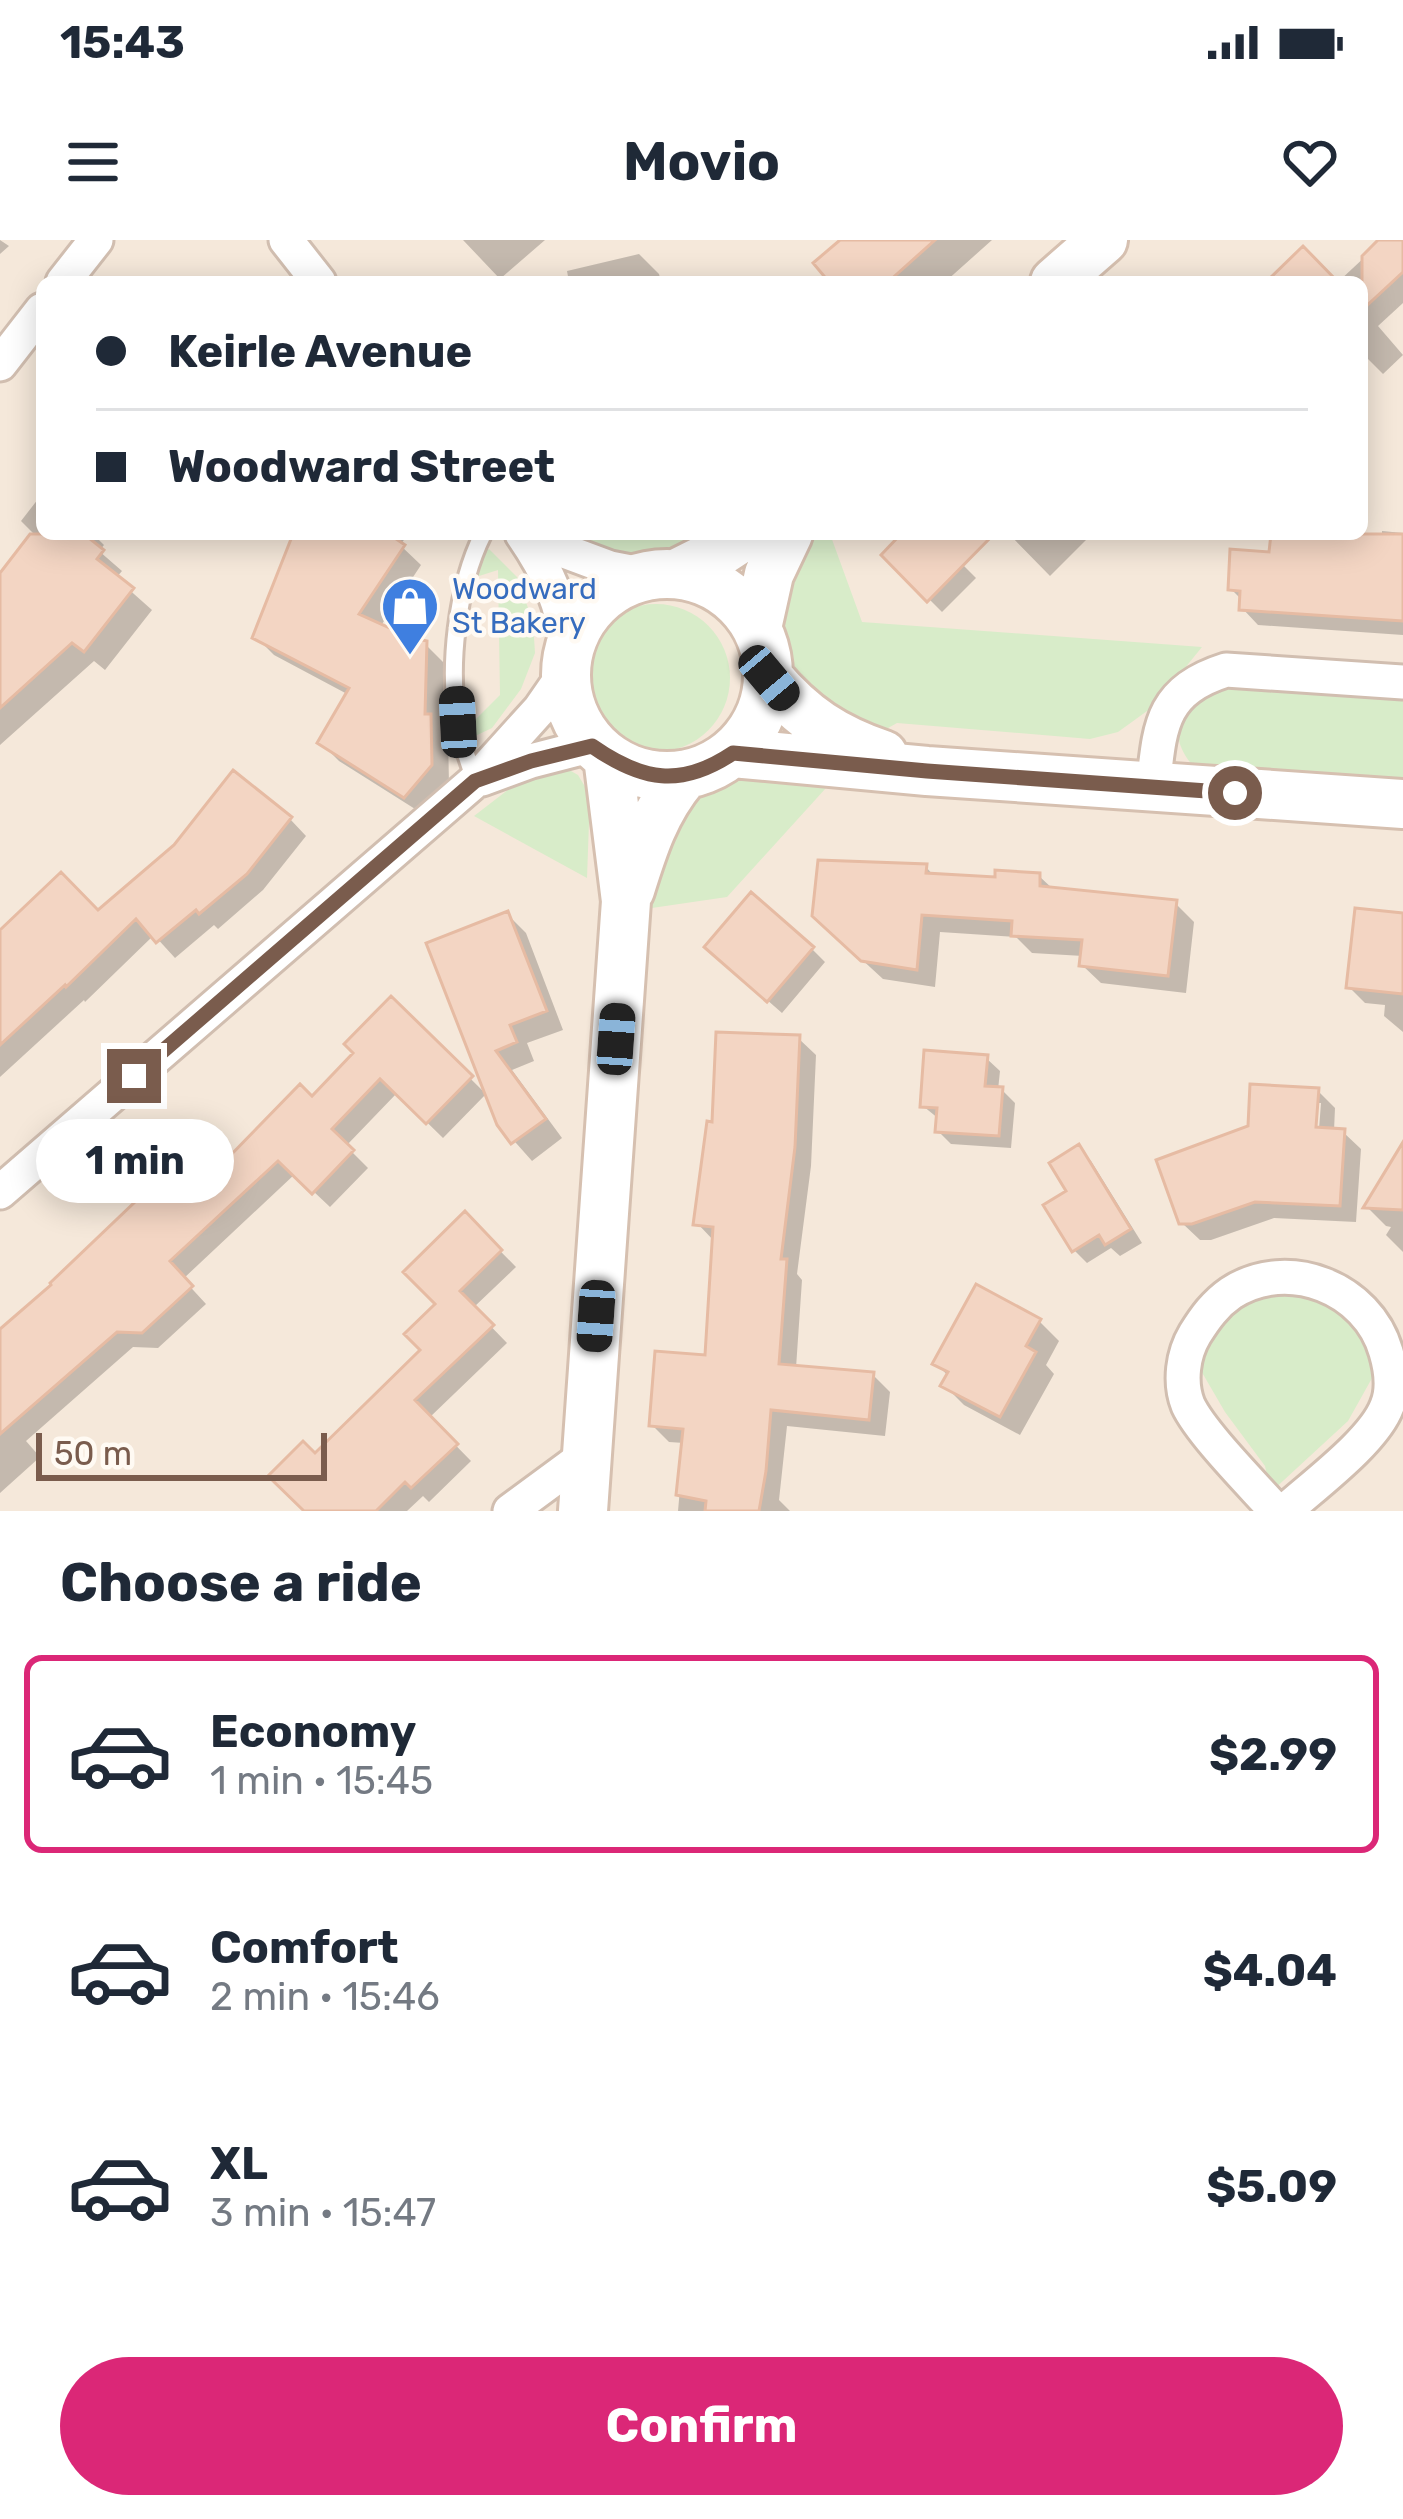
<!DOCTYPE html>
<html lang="en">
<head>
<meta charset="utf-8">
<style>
	:root { --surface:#fff; --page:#f6f6f7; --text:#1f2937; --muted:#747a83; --line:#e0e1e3; --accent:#db2777 }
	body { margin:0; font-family:Rubik,sans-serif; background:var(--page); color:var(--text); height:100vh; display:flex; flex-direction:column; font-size:45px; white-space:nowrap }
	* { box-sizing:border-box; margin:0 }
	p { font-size:39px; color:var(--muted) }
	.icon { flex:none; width:66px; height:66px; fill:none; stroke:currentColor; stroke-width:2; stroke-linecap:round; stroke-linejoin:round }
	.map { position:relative; height:1271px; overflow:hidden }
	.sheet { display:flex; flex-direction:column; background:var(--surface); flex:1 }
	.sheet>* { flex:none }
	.hud { position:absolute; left:36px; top:36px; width:1332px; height:264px; border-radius:18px; box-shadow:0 6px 30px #0003; display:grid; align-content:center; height:264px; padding:0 60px; background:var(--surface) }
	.scale { position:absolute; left:36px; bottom:30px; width:291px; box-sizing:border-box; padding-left:12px; border:6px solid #7a5c4d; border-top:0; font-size:33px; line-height:42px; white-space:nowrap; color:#7a5c4d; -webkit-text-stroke:9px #fffaf3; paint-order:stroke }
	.end { position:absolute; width:54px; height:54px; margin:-27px; border:15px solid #7a5c4d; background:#fff; box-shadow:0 0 0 6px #fff }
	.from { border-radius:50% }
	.bubble { position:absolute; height:84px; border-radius:42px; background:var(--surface); box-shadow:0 6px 30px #0003; font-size:39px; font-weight:700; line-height:84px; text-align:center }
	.car { position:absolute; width:36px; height:72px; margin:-36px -18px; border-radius:15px; box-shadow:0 0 9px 3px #0007; background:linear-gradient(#222 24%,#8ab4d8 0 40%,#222 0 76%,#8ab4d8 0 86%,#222 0) }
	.hud b { display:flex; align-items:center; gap:42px; height:114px; font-size:45px }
	.hud b+b { border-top:3px solid var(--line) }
	.hud i { width:30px; height:30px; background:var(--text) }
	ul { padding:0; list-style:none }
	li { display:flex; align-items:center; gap:36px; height:198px; margin:0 24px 18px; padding:0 36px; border:6px solid transparent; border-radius:18px }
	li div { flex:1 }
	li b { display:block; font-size:45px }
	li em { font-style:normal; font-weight:700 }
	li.current { border-color:var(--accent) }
	li>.icon { width:108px; height:108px; stroke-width:1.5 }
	h2 { padding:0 60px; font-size:54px; line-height:144px }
	.primary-button { display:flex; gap:24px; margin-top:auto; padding:24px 60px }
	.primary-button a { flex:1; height:138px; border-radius:72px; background:var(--accent); color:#fff; font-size:48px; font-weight:700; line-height:138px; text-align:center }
	.status { display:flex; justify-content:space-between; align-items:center; height:84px; padding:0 60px; background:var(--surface); direction:ltr }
	.status svg { height:33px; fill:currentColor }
	header { display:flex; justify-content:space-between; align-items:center; height:156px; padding:0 60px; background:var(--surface); font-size:54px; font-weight:700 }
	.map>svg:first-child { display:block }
	.residential { fill:#f5e8da; fill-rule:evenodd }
	.green { fill:#d8ecc9 }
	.shadow { fill:#0003; fill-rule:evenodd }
	.building { fill:#f3d5c3; stroke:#e6bba3; stroke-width:3 }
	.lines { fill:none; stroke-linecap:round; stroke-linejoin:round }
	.lane-casing { stroke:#d1beb0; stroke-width:22 }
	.street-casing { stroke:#d1beb0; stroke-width:39 }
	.secondary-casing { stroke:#d6c0b0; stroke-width:54 }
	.lane { stroke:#fff; stroke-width:16 }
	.street { stroke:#fff; stroke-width:33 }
	.secondary { stroke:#fff; stroke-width:48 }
	.route { stroke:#7a5c4d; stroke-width:15 }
	.labels { text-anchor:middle; stroke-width:9; stroke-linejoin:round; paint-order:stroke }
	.shop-label { font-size:30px; fill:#366cbe; stroke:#fffaf3; text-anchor:start }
</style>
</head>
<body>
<div class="status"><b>15:43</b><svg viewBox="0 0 49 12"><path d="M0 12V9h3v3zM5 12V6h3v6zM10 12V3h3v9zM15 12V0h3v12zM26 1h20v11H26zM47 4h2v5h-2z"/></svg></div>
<header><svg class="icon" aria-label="menu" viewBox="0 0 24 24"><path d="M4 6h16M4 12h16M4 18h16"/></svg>Movio<svg class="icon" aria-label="heart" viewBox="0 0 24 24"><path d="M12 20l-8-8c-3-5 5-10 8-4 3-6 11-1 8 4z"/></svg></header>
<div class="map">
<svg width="1403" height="1271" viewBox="0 0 1403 1271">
	<rect width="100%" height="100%" fill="#fdf6ec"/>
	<path class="residential" d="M0,0h1403v1271h-1403zM42,42h1320v252h-1320z"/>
	<path class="green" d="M564,294h139l-19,15 -45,7 -40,-4z
		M809,294h21l32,88 340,25 -48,59 -36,26 -28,7 -193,-16 -25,14 -71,-44 -24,-38 -7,-34z
		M489,309l28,28 16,45 2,31 -14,36 -29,39 -19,9 -4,-11 31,-31 -2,-125 -19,6 -5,-5 4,-17z
		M582 438a74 74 0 1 1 148 0a74 74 0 1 1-148 0Z
		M1239,442l164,12v92l-208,-18c-42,-46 5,-70 44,-86z
		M564,527l14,8 12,20 -3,83 -113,-62 44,-34z
		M750,531l43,6 33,11 -99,109 -82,12 21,-93z
		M1286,1052l40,8 35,32 15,39 -28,50 -77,71 -6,-26 -40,-54 -25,-43 8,-43 36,-22z"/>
	<path class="shadow" d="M0,0l9,6 -9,8z
		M463,0h82l-45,39z
		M844,0h148l-47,42h-116z
		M1383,0h20v63l-25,23 25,29 -20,19 -21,-21v-71h-24z
		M639,14l20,20 2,8h-92l-2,-11z
		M42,254v40h51l11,11 -5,6 23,20 -6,7 36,32 -47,60 -11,-9 -94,84v-167l34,-44 -13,-13z
		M1382,291l21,2v102l-145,-10 -16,-17 1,-7 -12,-12 41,-34 2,-21 108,2z
		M297,294h108l2,2 -7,9 21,20 -41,62 45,17 19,19 -2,67 6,5 1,49 -26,30 -84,-53 -18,-18 28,-48 -75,-40 -18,-18z
		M925,294h7l44,44 -34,34 -47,-47z
		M1009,294h83l-42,42z
		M290,579l16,17 -43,54 -45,39 -4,-4 -39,33 -21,-23 -69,67 -1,-2 -84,77v-143l98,-20z
		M926,627l8,9 64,4 41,-4 15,14 121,13 19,19 -8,71 -85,-10 -19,-18 1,-9 -51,-3 -16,-16 -76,-5 -5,55 -52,-8 -49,-45z
		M507,674l19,19 37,97 -36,13 7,18 -22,9 50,68 -30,23 -33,-37 -69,-180z
		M1403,676v116l-19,-16 1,-11 -20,-2 -16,-16z
		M812,709l13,13 -43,51 -61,-53z
		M391,760l95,94 -43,44 -46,-45 -51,53 22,22 -38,39 -35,-33 -112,105 23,25 -48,44 -25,-1 -107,94 14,16 -40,36v-160l312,-233 45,-47z
		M798,798l18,17 -5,111 -14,108 5,6 -6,88 77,7 17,17 -5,44 -98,-10 -8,74 11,11h-112l6,-68 -15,-1 -17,-17 56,-67 7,-116 -18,-19 18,-98z
		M986,818l14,13 -2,19h4l13,13 -4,45 -60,-4 -13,-13 1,-12 -16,-13z
		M1318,851l17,17 -1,23 9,1 18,17 -5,73 -82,-4 -63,22h-11l-18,-17 69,-95zM1315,863h6l-3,39h-6z
		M1078,908l13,13 51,82 -22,13 -9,-8 -24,15 -13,-13 -4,-58z
		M1403,908v104l-17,-17 5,-8 -5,-1 -19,-19z
		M465,975l51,52 -43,41 34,35 -78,75 42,43 -42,41 -6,-6 -16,15h-99l7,-54 109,-107z
		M1039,1081l20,20 -13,24 8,9 -34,61 -56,-30 -20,-20 5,-8 -13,-14z"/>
	<path class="building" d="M840,0h95l-47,42h-59l-16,-19z
		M1378,0h25v32l-41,38v-54z
		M1303,6l35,36h-72z
		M30,294h54l20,16 -7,9 37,29 -50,64 -12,-9 -72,65v-135z
		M293,294h96l16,11 -46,69 53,24 15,3 -2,73h6l1,51 -28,33 -87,-55 32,-55 -97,-50z
		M901,294h93l-67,68 -46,-47z
		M1271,294h132v87l-164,-11 1,-19 -12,-1 2,-41 39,3z
		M233,530l59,47 -45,57 -48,40 -3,-4 -40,33 -20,-24 -70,68 -1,-2 -65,60v-115l61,-58 37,38 76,-65z
		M818,620l109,4 -1,9 69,4v-7l45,3v13l137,14 -9,76 -89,-10 3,-26 -71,-4 1,-15 -90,-6 -5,55 -56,-9 -49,-45z
		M751,652l63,55 -47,55 -63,-55z
		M1355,668l48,5v81l-57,-6z
		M508,671l39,100 -37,14 7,17 -21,9 50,68 -35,25 -14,-19 -71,-182z
		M391,756l82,80 -47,48 -46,-45 -48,50 22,21 -42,44 -34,-33 -108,100 23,25 -51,47 -25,-1 -117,102v-105l51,-44 -1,-2 150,-143 22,24 78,-80 12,12 41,-43 -9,-9z
		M716,792l84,3 -5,112 -14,112h6l-8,105 95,8 -5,48 -98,-10 -5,61 -7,40h-54l1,-10 -30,-6 7,-66 -34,-3 6,-75 50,4 8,-128 -20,-2 14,-104 5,1z
		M924,810l64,5 -3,31 18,1 -4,49 -64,-4 2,-24 -17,-1z
		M1250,844l69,4 -3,39 29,2 -5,77 -85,-4 -63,22h-13l-23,-64 92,-34z
		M1403,902v68l-40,-2z
		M1079,904l52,85 -26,16 -6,-10 -27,17 -29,-47 23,-14 -17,-28z
		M465,971l37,39 -42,41 34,34 -79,75 43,44 -47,44 -6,-6 -29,29h-72l-36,-35 35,-35 12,12 105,-103 -16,-16 31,-30 -32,-32z
		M976,1044l65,35 -15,27 10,6 -36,65 -60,-31 8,-14 -16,-8z"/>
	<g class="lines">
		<defs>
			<path id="lane" d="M475,540c-6,-17 -13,-35 -16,-53 -12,-58 -2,-141 24,-193"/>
			<path id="street" d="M286,0l33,42
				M63,42l33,-42
				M0,124l42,-54
				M522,294c27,39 41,71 46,118
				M524,296l86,32 41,8
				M482,539l49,-18 62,-16
				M1153,548c7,-62 7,-97 73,-118l177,12
				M0,952l475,-411 65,-72 27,-39
				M510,1271l76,-56
				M1276,1271c-23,-26 -75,-78 -88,-106 -9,-23 -5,-51 7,-71 10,-16 20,-30 36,-41 57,-37 137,-5 155,59 5,17 8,37 1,54 -13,35 -73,79 -102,105"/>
			<path id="secondary" d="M1055,42l48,-42
				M566 435a101 101 0 1 1 202 0a101 101 0 1 1-202 0Z
				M676,334l42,-21 29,-19
				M757,388l12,-54 19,-40
				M769,438c34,40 65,60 114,77
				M733,513l194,18 476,33
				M630,650c13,-42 25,-80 54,-114
				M583,1271l43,-610 -18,-144"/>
		</defs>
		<use href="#lane" class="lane-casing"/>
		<use href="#street" class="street-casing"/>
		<use href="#secondary" class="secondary-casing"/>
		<use href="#lane" class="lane"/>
		<use href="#street" class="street"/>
		<use href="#secondary" class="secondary"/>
	</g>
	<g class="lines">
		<path class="route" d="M134,836l341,-295 56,-20 61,-15c50,35 89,42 141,7l194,18 308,22"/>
	</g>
	<defs>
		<symbol id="shop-pin" viewBox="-11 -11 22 30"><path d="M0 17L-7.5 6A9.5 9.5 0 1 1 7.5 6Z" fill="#3f7fe0" stroke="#fffaf3"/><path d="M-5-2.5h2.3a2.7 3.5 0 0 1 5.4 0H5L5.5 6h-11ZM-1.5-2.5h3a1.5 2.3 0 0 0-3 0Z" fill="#fff"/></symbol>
	</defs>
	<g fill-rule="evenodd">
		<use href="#shop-pin" x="377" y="333" width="66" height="90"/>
	</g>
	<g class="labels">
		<g class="shop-label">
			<text x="452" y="359">Woodward<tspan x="452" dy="34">St Bakery</tspan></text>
		</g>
	</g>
</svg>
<div class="scale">50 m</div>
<i class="end from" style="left:1235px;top:553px"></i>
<i class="end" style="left:134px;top:836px"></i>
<div class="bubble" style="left:36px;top:879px;width:198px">1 min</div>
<i class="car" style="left:769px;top:438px;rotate:140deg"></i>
<i class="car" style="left:458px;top:482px;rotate:357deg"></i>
<i class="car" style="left:616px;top:799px;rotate:4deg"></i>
<i class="car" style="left:596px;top:1076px;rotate:184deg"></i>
<div class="hud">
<b><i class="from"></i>Keirle Avenue</b>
<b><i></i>Woodward Street</b>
</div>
</div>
<section class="sheet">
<h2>Choose a ride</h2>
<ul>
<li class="current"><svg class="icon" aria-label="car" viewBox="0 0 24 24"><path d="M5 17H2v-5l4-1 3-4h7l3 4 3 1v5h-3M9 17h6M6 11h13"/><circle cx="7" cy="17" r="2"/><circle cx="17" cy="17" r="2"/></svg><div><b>Economy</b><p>1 min · 15:45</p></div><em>$2.99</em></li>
<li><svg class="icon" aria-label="car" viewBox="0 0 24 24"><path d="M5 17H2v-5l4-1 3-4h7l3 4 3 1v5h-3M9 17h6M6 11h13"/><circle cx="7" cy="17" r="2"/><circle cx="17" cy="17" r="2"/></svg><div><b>Comfort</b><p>2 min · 15:46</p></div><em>$4.04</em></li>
<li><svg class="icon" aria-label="car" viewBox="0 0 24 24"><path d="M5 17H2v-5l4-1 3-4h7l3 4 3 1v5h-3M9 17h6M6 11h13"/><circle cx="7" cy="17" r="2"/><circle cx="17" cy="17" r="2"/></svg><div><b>XL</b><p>3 min · 15:47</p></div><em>$5.09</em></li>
</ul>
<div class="primary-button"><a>Confirm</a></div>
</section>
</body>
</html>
